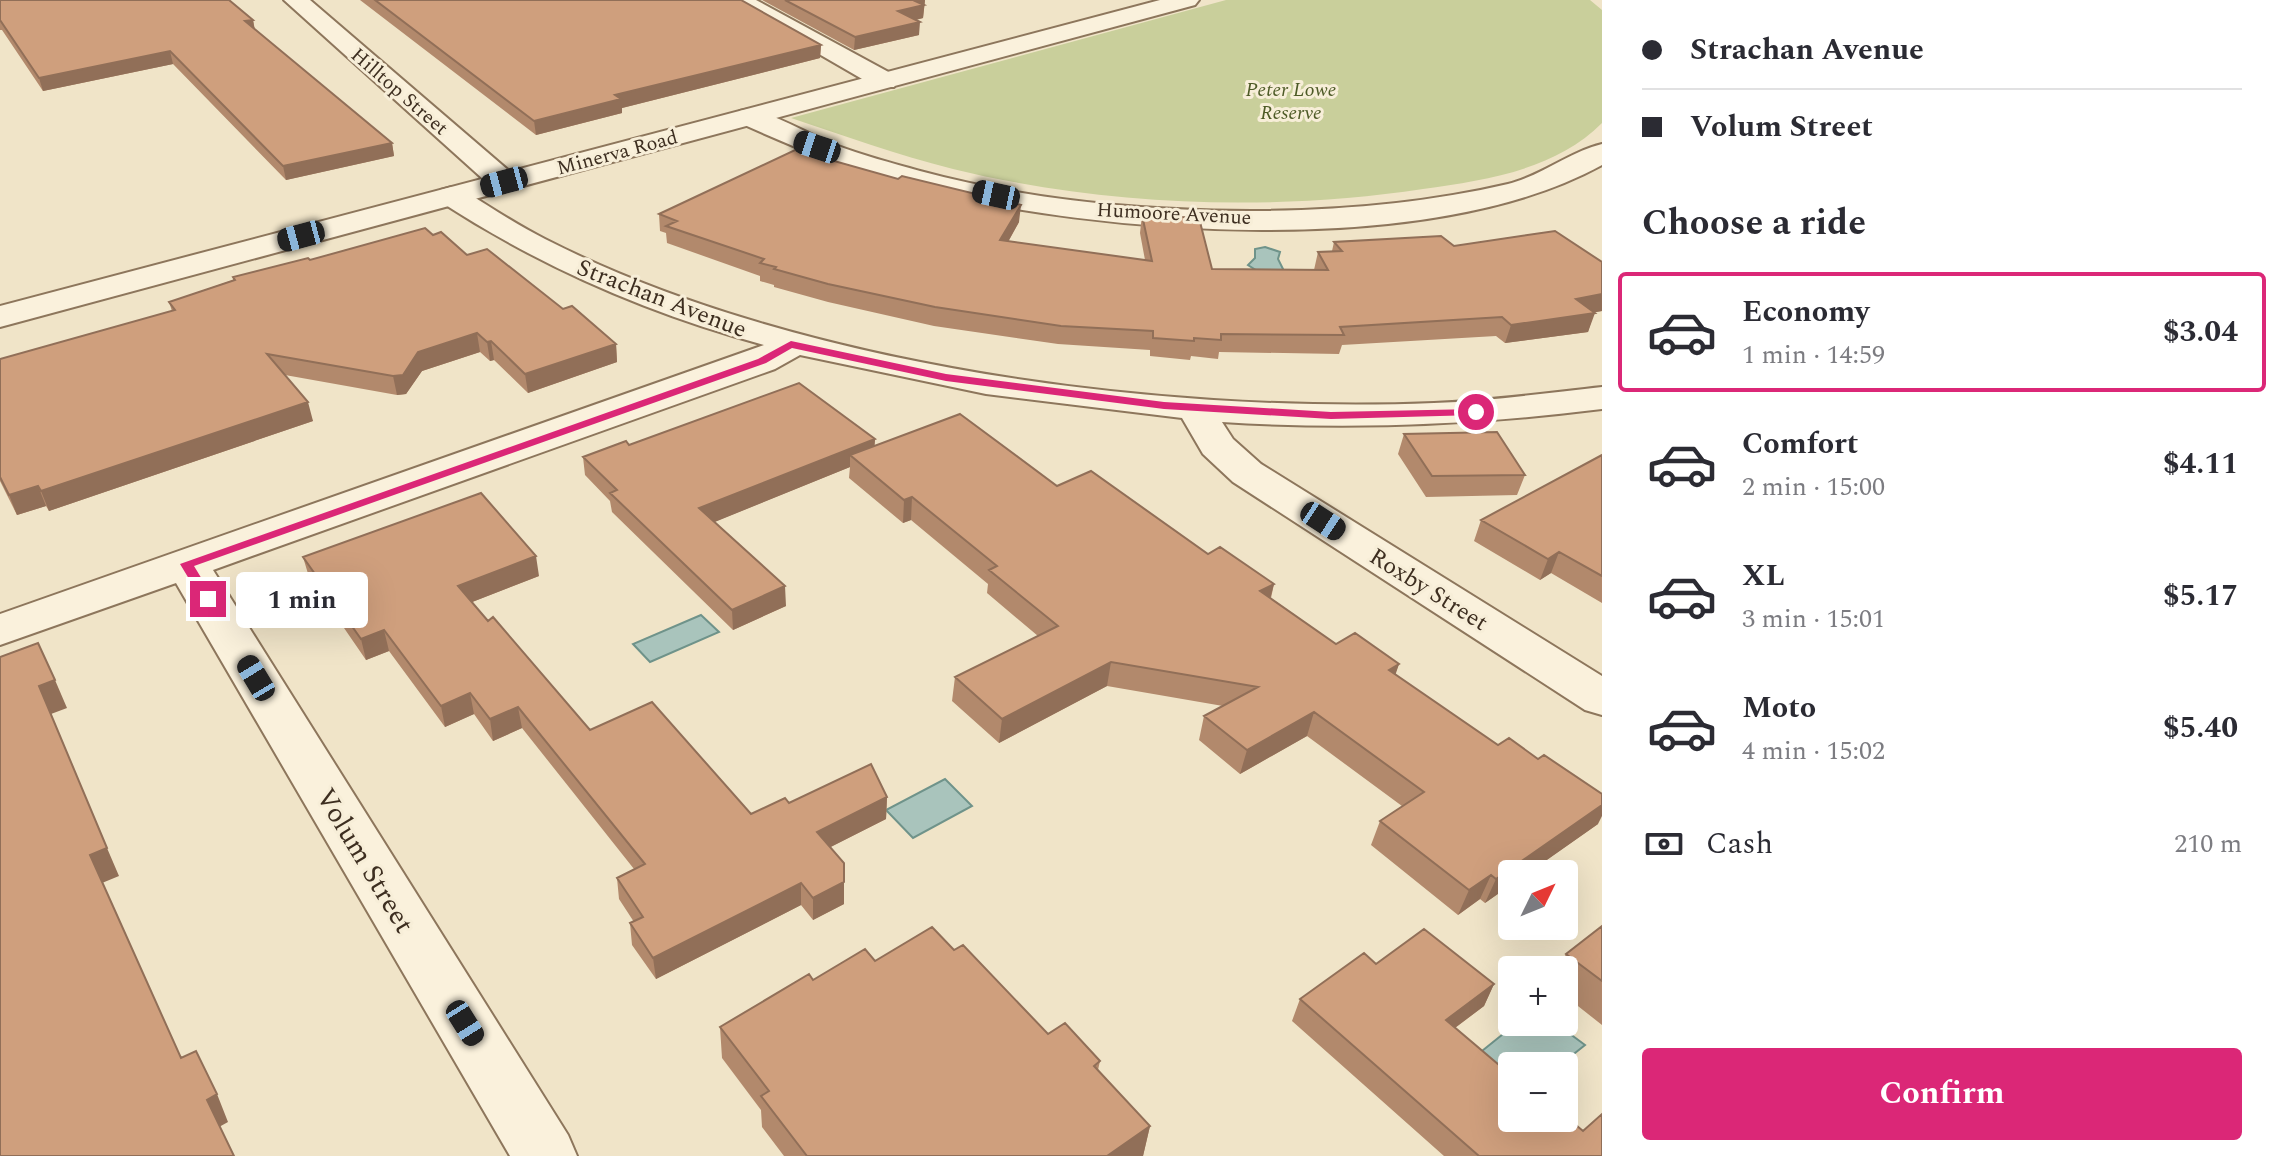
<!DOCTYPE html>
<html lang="en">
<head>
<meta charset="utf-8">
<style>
	:root { --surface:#fff; --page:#f2f2f3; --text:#2b2b33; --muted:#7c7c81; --line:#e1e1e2; --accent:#db2777 }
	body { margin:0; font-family:Spectral,serif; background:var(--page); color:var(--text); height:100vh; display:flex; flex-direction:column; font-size:30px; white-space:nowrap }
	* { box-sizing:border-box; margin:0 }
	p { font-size:26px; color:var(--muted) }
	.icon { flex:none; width:44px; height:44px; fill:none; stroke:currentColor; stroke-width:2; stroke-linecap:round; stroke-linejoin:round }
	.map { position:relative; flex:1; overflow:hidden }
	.details { display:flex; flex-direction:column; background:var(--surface); width:680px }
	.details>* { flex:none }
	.hud { display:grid; align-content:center; height:176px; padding:0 40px; background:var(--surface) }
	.needle { width:52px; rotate:47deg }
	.buttons { position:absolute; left:1498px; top:860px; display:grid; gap:16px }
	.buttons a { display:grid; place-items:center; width:80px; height:80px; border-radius:8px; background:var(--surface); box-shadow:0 8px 32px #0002; font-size:40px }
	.end { position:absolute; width:36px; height:36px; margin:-18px; border:10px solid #db2777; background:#fff; box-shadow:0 0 0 4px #fff }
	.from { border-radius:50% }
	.bubble { position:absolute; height:56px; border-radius:8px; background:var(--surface); box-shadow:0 8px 32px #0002; font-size:26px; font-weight:700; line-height:56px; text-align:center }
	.car { position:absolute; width:24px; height:48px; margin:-24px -12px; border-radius:10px; box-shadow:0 0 6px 2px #0007; background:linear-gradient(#222 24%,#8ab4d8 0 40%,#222 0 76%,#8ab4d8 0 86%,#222 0) }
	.hud b { display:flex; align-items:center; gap:28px; height:76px; font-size:30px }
	.hud b+b { border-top:2px solid var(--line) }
	.hud i { width:20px; height:20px; background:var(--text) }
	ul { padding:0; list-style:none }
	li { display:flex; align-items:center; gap:24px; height:120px; margin:0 16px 12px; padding:0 24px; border:4px solid transparent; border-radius:8px }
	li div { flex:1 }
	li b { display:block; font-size:30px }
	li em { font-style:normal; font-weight:700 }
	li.active { border-color:var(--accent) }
	li>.icon { width:72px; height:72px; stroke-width:1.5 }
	h2 { padding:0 40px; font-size:36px; line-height:96px }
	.pay { display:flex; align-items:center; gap:20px; height:88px; padding:0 40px; font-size:30px }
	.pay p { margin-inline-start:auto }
	.primary-button { display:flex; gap:16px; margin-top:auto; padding:16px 40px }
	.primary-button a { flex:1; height:92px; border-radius:8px; background:var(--accent); color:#fff; font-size:32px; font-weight:700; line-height:92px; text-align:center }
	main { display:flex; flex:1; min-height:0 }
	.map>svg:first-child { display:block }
	.green { fill:#c9cf9b }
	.water { fill:#a9c4bc; stroke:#6f938a; stroke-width:2 }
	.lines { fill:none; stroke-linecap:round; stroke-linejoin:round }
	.minor-casing { stroke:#8d765c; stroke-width:4 }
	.tertiary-casing { stroke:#8d765c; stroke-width:4 }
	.minor { fill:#faf1dc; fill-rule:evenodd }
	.tertiary { fill:#faf1dc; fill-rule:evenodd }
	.wall { fill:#b2896c }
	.shaded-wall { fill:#916f58 }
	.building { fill:#cf9f7d; stroke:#916f58; stroke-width:2 }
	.route { fill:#db2777 }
	.labels { text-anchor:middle; stroke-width:6; stroke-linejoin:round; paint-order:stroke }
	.far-park-label { font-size:20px; font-style:italic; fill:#4d5a26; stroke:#f7eed8 }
	.far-street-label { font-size:20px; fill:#3d2e20; stroke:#f7eed8 }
	.street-label { font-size:24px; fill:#3d2e20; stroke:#f7eed8 }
	.near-street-label { font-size:28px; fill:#3d2e20; stroke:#f7eed8 }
</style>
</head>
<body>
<main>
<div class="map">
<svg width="1602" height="1156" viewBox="0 0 1602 1156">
	<rect width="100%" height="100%" fill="#f0e4c8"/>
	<path class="green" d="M1226,0h364l12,10v113c-47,47 -115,57 -179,66 -153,23 -319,17 -470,-20 -55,-14 -109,-33 -162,-51z"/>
	<path class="water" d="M1265,247l15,5 -2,7 5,10 -4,3h-20l-11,-7 7,-7v-9z
		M701,615l18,17 -69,30 -17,-18z
		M945,779l27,27 -59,32 -27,-28z
		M1518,1022h42l-2,3 27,20 -20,16 -9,-8 -16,13h-28v19l-35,-30z"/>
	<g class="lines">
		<defs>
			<path id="minor" d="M284,0h26l205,176 4,6 -4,6h-22z
				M726,0h30l138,75 4,6 -4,6h-18z
				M750,109c29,7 56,24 83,35 28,11 59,19 87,27 173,47 413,54 588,13 33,-8 61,-32 94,-40v21c-174,96 -503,70 -692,22 -59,-16 -114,-39 -170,-64l-4,-6 4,-6z
				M452,187l11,3c27,17 54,35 82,49 248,127 613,175 889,164 56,-2 112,-10 168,-16v22c-127,16 -252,21 -380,13l11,17 28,25 341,212v39l-17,-5 -352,-228 -30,-28 -21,-36 -196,-24 -186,-39 -25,14 -562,201 355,565 9,21h-67l-334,-573 -176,62v-31l764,-269c-115,-31 -223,-78 -323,-143l-4,-6 4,-6z"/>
			<path id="tertiary" d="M1160,0h39l-4,5 -1195,322v-21z"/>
		</defs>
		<use href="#minor" class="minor-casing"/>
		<use href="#tertiary" class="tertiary-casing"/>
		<use href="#minor" class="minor"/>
		<use href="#tertiary" class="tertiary"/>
	</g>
	<path class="wall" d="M0,0l253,20 2,10 137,113 2,13 -108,24 -113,-116 -130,27 -41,-61h-2z
		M360,0h381l80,45 -1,13 -198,50v5l-86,22z
		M762,0h163l-2,18 -7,2 3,15 -65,15z
		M659,214l360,8 -11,20 137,18 -5,-27 2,-18 70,54 102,1 4,-18 14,-1 2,-9 120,4 148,16v49l-8,1 -6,20 -83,11 -9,-7 -154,9 -3,9 -120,-2 -1,7 -27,-3 -1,4 -40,-4v-6l-92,-6 -124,-18 -106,-24 -54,-15v-2l-14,-4v-5l-93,-33 -1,-10 -6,-2z
		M433,235l34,20 96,54 53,35 1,18 -89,31 -34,-33 -4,1 -10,-9 -58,19 -16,23 -9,1 -112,-20 28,46 -264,90 -3,-5 -29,9 -17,-34v-122l172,-48 -3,-9 64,-22v-3z
		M1404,434l121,41 -8,20 -91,2 -28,-43z
		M875,439l-1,7 183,40 217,98 -3,14 65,46 63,20 -4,10 203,150 -113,79 -5,-4 -22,16 -87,-70 9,-24 22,-15 -95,-70 -67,38 -41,-34 5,-24 19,-10 -116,-20 -108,57 -47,-42 3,-24 83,-41 -51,-43 1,-9 -77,-64 -8,3 -54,-45 1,-11 -136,55 72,84 -53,24 -121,-118 -2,-11 -25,-26 -2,-18 46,-12z
		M1602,455v148l-51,-30 -11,7 -66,-39 7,-21z
		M303,557l236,19 -67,26 16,19 102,109 161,84 38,-11 98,-6 -1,22 -56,28 14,57 -31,16 -12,-15 -145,74 -24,-34 -2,-22 4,-1 -15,-23 -2,-21 17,-9 -112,-141 -29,13 -19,-27 -29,13 -56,-76 -23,9 -57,-83z
		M1602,926v99l-38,-30v-25h-6l8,-16z
		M954,950l94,84 52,27 -2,9 52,56 -7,30h-359l-22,-29 -1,-17 -39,-52 -2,-31 93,-47 62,-19z
		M1376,964l118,20 -10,22 -29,22 57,48 71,55 19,25h-158l-152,-135 8,-22z"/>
	<path class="shaded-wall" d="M921,0h4l-2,18 -25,6v-13l17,-10z
		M253,20l2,12 -10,-11z
		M920,22l-1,13 -65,15 1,-13z
		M821,45l-1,13 -198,50v5l-86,22 -2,-14 81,-26z
		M170,51l3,13 -130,27 -4,-13z
		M392,143l2,13 -108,24 -3,-14z
		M1021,205l-2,17 -20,36 1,-18z
		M1602,294v17l-32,6 6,-18z
		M1595,313l-7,19 -83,11 6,-18z
		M477,333l3,19 -58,19 -16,23 -9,1 -4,-19 25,-24z
		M491,341l3,19 -4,1 -3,-19z
		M616,344l1,18 -89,31 -3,-19z
		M308,402l5,19 -264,90 -8,-20z
		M875,439l-1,18 -24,-2v12l-150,61 -1,-20z
		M38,486l8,20 -29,9 -8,-20z
		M912,497l-1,23 -8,3 1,-23z
		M1559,552l-8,21 -11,7 8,-21z
		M536,556l3,20 -77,30 -4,-20z
		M1274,584l-6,23 -8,-16z
		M785,586l1,20 -53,24 -1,-20z
		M384,630l5,21 -23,9 -5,-21z
		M1111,662l-4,24 -108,57 3,-24z
		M1399,664l-8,24 -2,-18z
		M55,680l12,28 -16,6 -12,-28z
		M470,693l4,21 -29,13 -4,-21z
		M518,707l4,21 -29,13 -3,-22z
		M1314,712l-7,24 -67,38 7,-24z
		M887,797l-1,22 -69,35v-22z
		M1602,805v11l-4,8 -71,50h-15v10l-27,19 11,-24z
		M107,848l12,28 -17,7 -12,-28z
		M1491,875l-11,24 -22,16 11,-25z
		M844,882v22l-31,16v-22z
		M801,883v22l-145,74 -3,-21z
		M1494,984l-10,22 -48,36 10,-22z
		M217,1094l11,28 -9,5 -12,-27z
		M1150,1126l-7,30h-36z"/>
	<path class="building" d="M0,0h229l24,20 -8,1 147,122 -109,23 -113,-115 -131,27 -39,-58z
		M375,0h366l80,45 -206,50 6,4 -87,22z
		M785,0h136l-6,1 9,4 -26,6 22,11 -65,15z
		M795,150l103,29 4,-3 119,29 -21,35 152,21 -10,-46 57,3 13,51 116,1 -10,-18 24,-1 -8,-9 107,-6 13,10 101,-15 47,31v32l-26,5 19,14 -84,12 -9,-8 -162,10 4,8 -123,-1v6l-27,-2v3l-41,-3v-7l-92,-5 -126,-19 -107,-23 -54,-15 2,-2 -16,-4 4,-4 -98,-33 11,-5 -18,-7z
		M425,228l8,7 8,-3 26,23 20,-6 76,60 9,-3 44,38 -91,30 -34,-33 -4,1 -10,-9 -59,19 -15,23 -10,1 -126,-22 41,48 -267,89 -3,-5 -29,9 -9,-18v-118l175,-49 -6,-8 66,-22 -2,-3 75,-19 2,2z
		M799,383l76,56 -176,69 86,78 -53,24 -122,-117 7,-3 -34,-33 43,-16 3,4z
		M960,414l97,72 34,-15 117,83 12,-7 54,37 -14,7 76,53 19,-11 44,31 -10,6 109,75 11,-7 29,21 6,-4 58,39v11l-106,74 -5,-4 -22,15 -89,-69 44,-29 -110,-80 -67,38 -43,-34 54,-29 -147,-25 -109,57 -47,-42 103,-51 -69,-56 8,-4 -85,-69 -8,3 -54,-45z
		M1497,432l28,43 -93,1 -28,-42z
		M1602,455v121l-43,-24 -11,7 -67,-39z
		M481,493l55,63 -78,30 30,35 5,-4 97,113 62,-28 99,112 34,-16 4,5 82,-39 16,33 -70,35 27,31v19l-31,16 -12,-15 -148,75 -23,-35 13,-6 -26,-39 28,-14 -127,-157 -28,12 -20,-26 -29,13 -57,-76 -23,9 -58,-82z
		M38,643l17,37 -16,6 68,162 -17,7 91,203 15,-7 21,43 -10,6 27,56h-234v-499z
		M1602,926v55l-36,-27z
		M932,927l22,23 9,-5 85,89 17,-11 35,38 -6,5 56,60 -43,30h-300l-46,-60 8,-5 -49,-64 89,-53 4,6 52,-31 10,12z
		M1424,929l70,55 -48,36 66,56v42h52v-3l19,16 19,-17v42h-123l-179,-157 64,-46 12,11z"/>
	<path class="route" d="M791,341l155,33 218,28 167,10 145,-3 5,3 -5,3 -145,4 -167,-10 -218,-28 -154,-33 -26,15 -572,203 20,33 -2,3h-9l-23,-38 578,-205z"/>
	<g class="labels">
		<g class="far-park-label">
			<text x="1291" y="96">Peter Lowe<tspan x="1291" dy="23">Reserve</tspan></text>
		</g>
		<g class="far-street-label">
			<text transform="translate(400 91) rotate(41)" y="7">Hilltop Street</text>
			<text transform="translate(617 152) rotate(-15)" y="7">Minerva Road</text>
			<text transform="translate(1174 213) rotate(3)" y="7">Humoore Avenue</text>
		</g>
		<g class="street-label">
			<text transform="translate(662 298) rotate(21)" y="8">Strachan Avenue</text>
			<text transform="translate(1429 589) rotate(32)" y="8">Roxby Street</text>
		</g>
		<g class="near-street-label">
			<text transform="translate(366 860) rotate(59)" y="10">Volum Street</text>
		</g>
	</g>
</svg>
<div class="buttons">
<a><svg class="needle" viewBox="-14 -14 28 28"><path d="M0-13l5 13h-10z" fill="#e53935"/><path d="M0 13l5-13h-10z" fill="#7c7c81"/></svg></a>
<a>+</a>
<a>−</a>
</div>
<i class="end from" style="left:1476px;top:412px"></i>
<i class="end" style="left:208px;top:599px"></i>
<div class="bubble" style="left:236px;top:572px;width:132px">1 min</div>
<i class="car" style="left:817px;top:147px;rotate:288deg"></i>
<i class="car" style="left:504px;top:182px;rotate:255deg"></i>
<i class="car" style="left:996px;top:195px;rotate:282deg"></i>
<i class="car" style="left:301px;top:236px;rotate:255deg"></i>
<i class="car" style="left:1323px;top:521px;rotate:123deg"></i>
<i class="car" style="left:256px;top:678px;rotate:329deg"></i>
<i class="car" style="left:465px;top:1023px;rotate:148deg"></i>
</div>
<section class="details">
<div class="hud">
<b><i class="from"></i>Strachan Avenue</b>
<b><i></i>Volum Street</b>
</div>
<h2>Choose a ride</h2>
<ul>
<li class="active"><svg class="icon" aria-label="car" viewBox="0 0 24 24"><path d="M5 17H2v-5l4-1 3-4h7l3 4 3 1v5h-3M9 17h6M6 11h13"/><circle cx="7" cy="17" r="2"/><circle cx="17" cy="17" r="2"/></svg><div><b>Economy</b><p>1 min · 14:59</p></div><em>$3.04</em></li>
<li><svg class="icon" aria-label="car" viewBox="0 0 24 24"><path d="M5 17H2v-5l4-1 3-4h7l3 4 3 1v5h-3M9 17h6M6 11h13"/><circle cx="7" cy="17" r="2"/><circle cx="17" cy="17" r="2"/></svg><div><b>Comfort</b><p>2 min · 15:00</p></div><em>$4.11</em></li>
<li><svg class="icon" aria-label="car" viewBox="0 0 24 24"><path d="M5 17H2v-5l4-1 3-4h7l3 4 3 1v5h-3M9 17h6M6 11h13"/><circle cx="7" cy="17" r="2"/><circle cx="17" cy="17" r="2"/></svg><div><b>XL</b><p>3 min · 15:01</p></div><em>$5.17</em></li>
<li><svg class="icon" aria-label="car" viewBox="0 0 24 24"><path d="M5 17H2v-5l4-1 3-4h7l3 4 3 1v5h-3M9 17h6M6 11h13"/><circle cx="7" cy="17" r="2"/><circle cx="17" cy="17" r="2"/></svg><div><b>Moto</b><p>4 min · 15:02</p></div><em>$5.40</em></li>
</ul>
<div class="pay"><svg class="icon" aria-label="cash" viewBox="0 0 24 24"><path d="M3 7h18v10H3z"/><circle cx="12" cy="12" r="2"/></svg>Cash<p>210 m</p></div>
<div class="primary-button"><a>Confirm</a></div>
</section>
</main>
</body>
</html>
